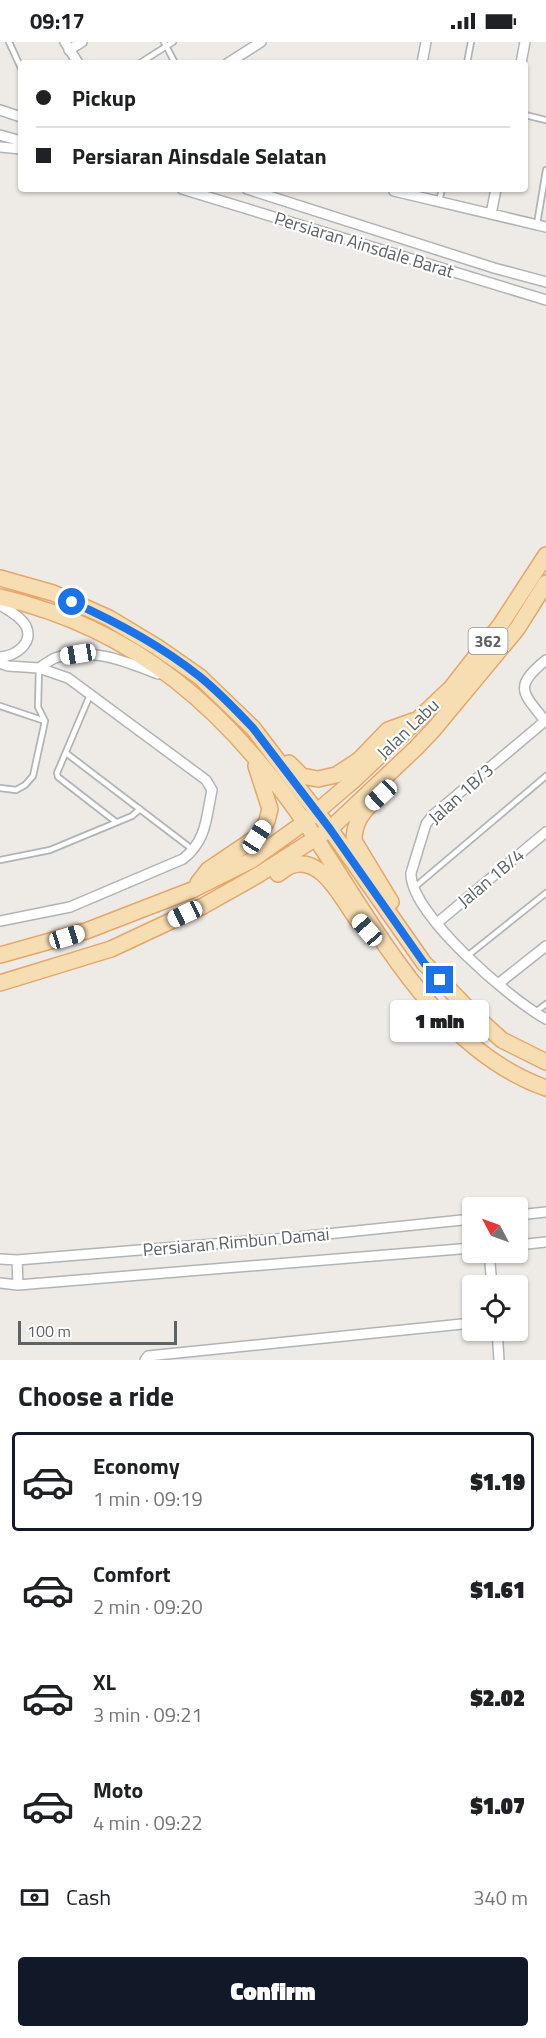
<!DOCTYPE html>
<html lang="en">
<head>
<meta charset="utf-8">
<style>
	:root { --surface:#fff; --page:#f2f2f2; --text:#202124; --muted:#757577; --line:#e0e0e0; --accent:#111827 }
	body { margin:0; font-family:"Titillium Web",sans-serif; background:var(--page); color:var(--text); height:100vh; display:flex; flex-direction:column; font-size:22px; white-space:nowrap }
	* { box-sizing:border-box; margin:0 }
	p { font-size:20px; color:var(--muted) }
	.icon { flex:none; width:33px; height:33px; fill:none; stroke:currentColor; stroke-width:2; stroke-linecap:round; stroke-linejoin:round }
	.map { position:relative; height:1318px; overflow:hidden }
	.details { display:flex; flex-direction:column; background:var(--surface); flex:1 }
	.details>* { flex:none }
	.top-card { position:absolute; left:18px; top:18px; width:510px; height:132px; border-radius:6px; box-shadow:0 2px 4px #0004; display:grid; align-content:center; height:132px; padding:0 18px; background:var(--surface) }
	.needle { width:39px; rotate:311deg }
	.buttons { position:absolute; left:462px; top:1155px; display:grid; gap:12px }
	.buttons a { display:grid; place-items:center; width:66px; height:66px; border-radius:6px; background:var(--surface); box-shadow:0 2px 4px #0004; font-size:30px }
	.scale { position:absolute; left:18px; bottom:15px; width:159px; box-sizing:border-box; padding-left:6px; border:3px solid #5d6264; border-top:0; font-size:16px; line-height:21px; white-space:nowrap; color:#5d6264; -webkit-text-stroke:4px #fff; paint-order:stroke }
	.end { position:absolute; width:27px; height:27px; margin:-14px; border:8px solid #1a73e8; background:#fff; box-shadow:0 0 0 3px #fff }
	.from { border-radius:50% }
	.bubble { position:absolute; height:42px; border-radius:6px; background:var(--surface); box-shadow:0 2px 4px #0004; font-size:20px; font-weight:800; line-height:42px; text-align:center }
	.car { position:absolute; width:18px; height:36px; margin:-18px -9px; border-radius:8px; box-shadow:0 0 4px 2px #0007; background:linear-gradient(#fff 24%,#345 0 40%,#fff 0 76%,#345 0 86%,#fff 0) }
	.top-card b { display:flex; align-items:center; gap:21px; height:57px; font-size:22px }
	.top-card b+b { border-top:2px solid var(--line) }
	.top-card i { width:15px; height:15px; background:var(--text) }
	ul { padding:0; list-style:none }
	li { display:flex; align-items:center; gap:18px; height:99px; margin:0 12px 9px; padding:0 6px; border:3px solid transparent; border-radius:6px }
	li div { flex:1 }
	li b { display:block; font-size:22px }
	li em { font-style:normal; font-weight:800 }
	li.on { border-color:var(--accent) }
	li>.icon { width:54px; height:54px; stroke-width:1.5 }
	h2 { padding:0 18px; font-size:27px; line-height:72px }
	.pay { display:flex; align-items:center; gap:15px; height:66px; padding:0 18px; font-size:22px }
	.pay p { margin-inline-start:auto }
	.button { display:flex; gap:12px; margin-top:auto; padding:12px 18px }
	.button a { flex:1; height:69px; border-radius:6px; background:var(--accent); color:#fff; font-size:24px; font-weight:800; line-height:69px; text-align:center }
	.status { display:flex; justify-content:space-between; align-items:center; height:42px; padding:0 30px; background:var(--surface); direction:ltr }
	.status svg { height:16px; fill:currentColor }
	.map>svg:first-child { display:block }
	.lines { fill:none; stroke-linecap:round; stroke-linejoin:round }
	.service-casing { stroke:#b1b4b6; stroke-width:8 }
	.minor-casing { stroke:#b1b4b6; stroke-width:12 }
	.primary-casing { stroke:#e4a769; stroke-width:18 }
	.service { stroke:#fff; stroke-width:4.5 }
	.minor { stroke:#fff; stroke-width:9 }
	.primary { stroke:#f7ddb2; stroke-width:15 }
	.route { stroke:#1a73e8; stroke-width:8 }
	.labels { text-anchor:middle; stroke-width:4.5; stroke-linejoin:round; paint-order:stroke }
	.shield { fill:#fff; stroke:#8e9192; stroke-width:1.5 }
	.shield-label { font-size:16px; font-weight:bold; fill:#5d6264 }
	.street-label { font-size:18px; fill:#5d6264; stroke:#fff }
</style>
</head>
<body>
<div class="status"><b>09:17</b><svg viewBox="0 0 49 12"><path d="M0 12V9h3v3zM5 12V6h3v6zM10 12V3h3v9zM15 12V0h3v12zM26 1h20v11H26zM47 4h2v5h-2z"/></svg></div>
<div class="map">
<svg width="546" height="1318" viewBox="0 0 546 1318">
	<rect width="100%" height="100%" fill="#eeeae6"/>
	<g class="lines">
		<defs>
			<path id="service" d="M9,0l12,26
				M164,0l11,21
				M140,21l33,-21
				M467,21l4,-21
				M525,73l21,5
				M439,159l3,-12
				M537,182l9,-54
				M90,653l-33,78 1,4 58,45
				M0,664l45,15
				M66,711l126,96
				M0,746l16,2 9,-5 8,-9 12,-55 -7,-14 1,-39
				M0,818l50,-10 82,-34 8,-7
				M416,844l130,-110
				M466,915l80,-64
				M534,971l12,-9"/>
			<path id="minor" d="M65,0l13,21
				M69,8l13,-8
				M228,21l33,-21
				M422,21l4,-21
				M521,21l4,-21
				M0,68l21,7
				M0,93l21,6
				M0,105l21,2
				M182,147l364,111
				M247,147l247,79 52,14
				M394,147v2l152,36
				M491,172l5,-25
				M0,563c9,5 21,12 26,21 8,18 -11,30 -26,31
				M546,618c-33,27 -24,32 0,62
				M0,621l8,3 31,2 29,10 138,102 6,10c-6,28 -5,50 -29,69l-113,48 -70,14
				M39,626c5,-3 11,-8 16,-10 34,-12 72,4 103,16
				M545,679l-112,94 -7,9 -15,49c-1,41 100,127 135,146
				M437,881l109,-91
				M498,942l48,-38
				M518,1173l28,-3
				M518,1203l28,-3
				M489,1210l3,34
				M0,1217l17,1 271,-22 184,-19
				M17,1218l1,25
				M0,1241l18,2 454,-37
				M497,1288l2,30
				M145,1318l3,-4 324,-33"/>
			<path id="primary" d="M0,536l53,15 56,25 48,29 43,30 53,51 77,101 94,134 49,51 29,26 44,22
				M0,555c137,32 227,113 306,227 65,93 126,224 240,264
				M289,721l13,13 16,3 18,-4 23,-15 29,-30 25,-9
				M373,760c-12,12 -19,21 -19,39l37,61
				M278,832c3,-2 8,-6 12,-8 32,-13 53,36 69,56
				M198,841l10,-13 49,-33 10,-16 3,-12 -14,-43
				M0,913l86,-24 106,-41 60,-30 53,-38 50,-43 96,-91 50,-64 45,-69
				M0,941l111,-34 92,-43 55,-31 72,-46 86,-81 18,-19 83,-100 29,-46"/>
		</defs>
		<use href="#service" class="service-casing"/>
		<use href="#minor" class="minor-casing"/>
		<use href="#primary" class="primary-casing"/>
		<use href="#service" class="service"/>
		<use href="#minor" class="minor"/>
		<use href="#primary" class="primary"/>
	</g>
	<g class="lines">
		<path class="route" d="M72,560c45,20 88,43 127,74 20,16 37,34 54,52l77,101 94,134 16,17"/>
	</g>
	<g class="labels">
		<rect class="shield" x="468.5" y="586" width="39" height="26" rx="4.5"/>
		<g class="shield-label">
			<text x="488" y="605">362</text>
		</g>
		<g class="street-label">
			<text transform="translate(364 203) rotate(17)" y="6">Persiaran Ainsdale Barat</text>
			<text transform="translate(408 687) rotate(-44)" y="6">Jalan Labu</text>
			<text transform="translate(461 752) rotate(-42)" y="6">Jalan 1B/3</text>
			<text transform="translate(491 836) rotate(-40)" y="6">Jalan 1B/4</text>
			<text transform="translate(236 1200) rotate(-5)" y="6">Persiaran Rimbun Damai</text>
		</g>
	</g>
</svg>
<div class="buttons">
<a><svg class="needle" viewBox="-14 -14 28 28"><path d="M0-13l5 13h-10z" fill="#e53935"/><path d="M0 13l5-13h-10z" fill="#757577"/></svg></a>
<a><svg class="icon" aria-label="locate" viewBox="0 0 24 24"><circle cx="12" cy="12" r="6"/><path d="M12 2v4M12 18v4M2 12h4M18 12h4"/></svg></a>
</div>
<div class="scale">100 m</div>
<i class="end from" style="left:72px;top:560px"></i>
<i class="end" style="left:440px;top:938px"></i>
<div class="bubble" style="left:390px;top:958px;width:99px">1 min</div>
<i class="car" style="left:78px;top:612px;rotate:261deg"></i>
<i class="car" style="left:381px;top:753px;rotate:227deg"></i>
<i class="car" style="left:257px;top:795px;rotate:33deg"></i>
<i class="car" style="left:185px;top:872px;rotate:245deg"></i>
<i class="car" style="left:367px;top:888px;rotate:319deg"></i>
<i class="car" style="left:67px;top:895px;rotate:73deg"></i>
<div class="top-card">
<b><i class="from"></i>Pickup</b>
<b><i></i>Persiaran Ainsdale Selatan</b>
</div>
</div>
<section class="details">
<h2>Choose a ride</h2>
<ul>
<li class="on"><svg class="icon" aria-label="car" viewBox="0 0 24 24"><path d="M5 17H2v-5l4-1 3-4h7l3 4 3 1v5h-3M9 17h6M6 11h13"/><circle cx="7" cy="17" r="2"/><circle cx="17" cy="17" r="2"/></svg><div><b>Economy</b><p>1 min · 09:19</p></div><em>$1.19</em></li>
<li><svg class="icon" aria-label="car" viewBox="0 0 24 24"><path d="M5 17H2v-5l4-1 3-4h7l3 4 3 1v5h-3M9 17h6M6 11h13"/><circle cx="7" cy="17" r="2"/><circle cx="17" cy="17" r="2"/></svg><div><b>Comfort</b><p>2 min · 09:20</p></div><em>$1.61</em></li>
<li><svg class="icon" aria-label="car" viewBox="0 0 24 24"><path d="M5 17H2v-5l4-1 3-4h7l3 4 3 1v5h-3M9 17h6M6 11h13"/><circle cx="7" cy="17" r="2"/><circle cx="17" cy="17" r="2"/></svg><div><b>XL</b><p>3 min · 09:21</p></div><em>$2.02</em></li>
<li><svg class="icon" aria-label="car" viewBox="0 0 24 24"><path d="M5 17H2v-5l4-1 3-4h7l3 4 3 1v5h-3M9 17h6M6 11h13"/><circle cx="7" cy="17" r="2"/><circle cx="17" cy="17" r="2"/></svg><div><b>Moto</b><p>4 min · 09:22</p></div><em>$1.07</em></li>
</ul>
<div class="pay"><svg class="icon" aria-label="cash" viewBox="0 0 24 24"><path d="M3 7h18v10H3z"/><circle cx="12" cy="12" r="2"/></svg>Cash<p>340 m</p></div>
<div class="button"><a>Confirm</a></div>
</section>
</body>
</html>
